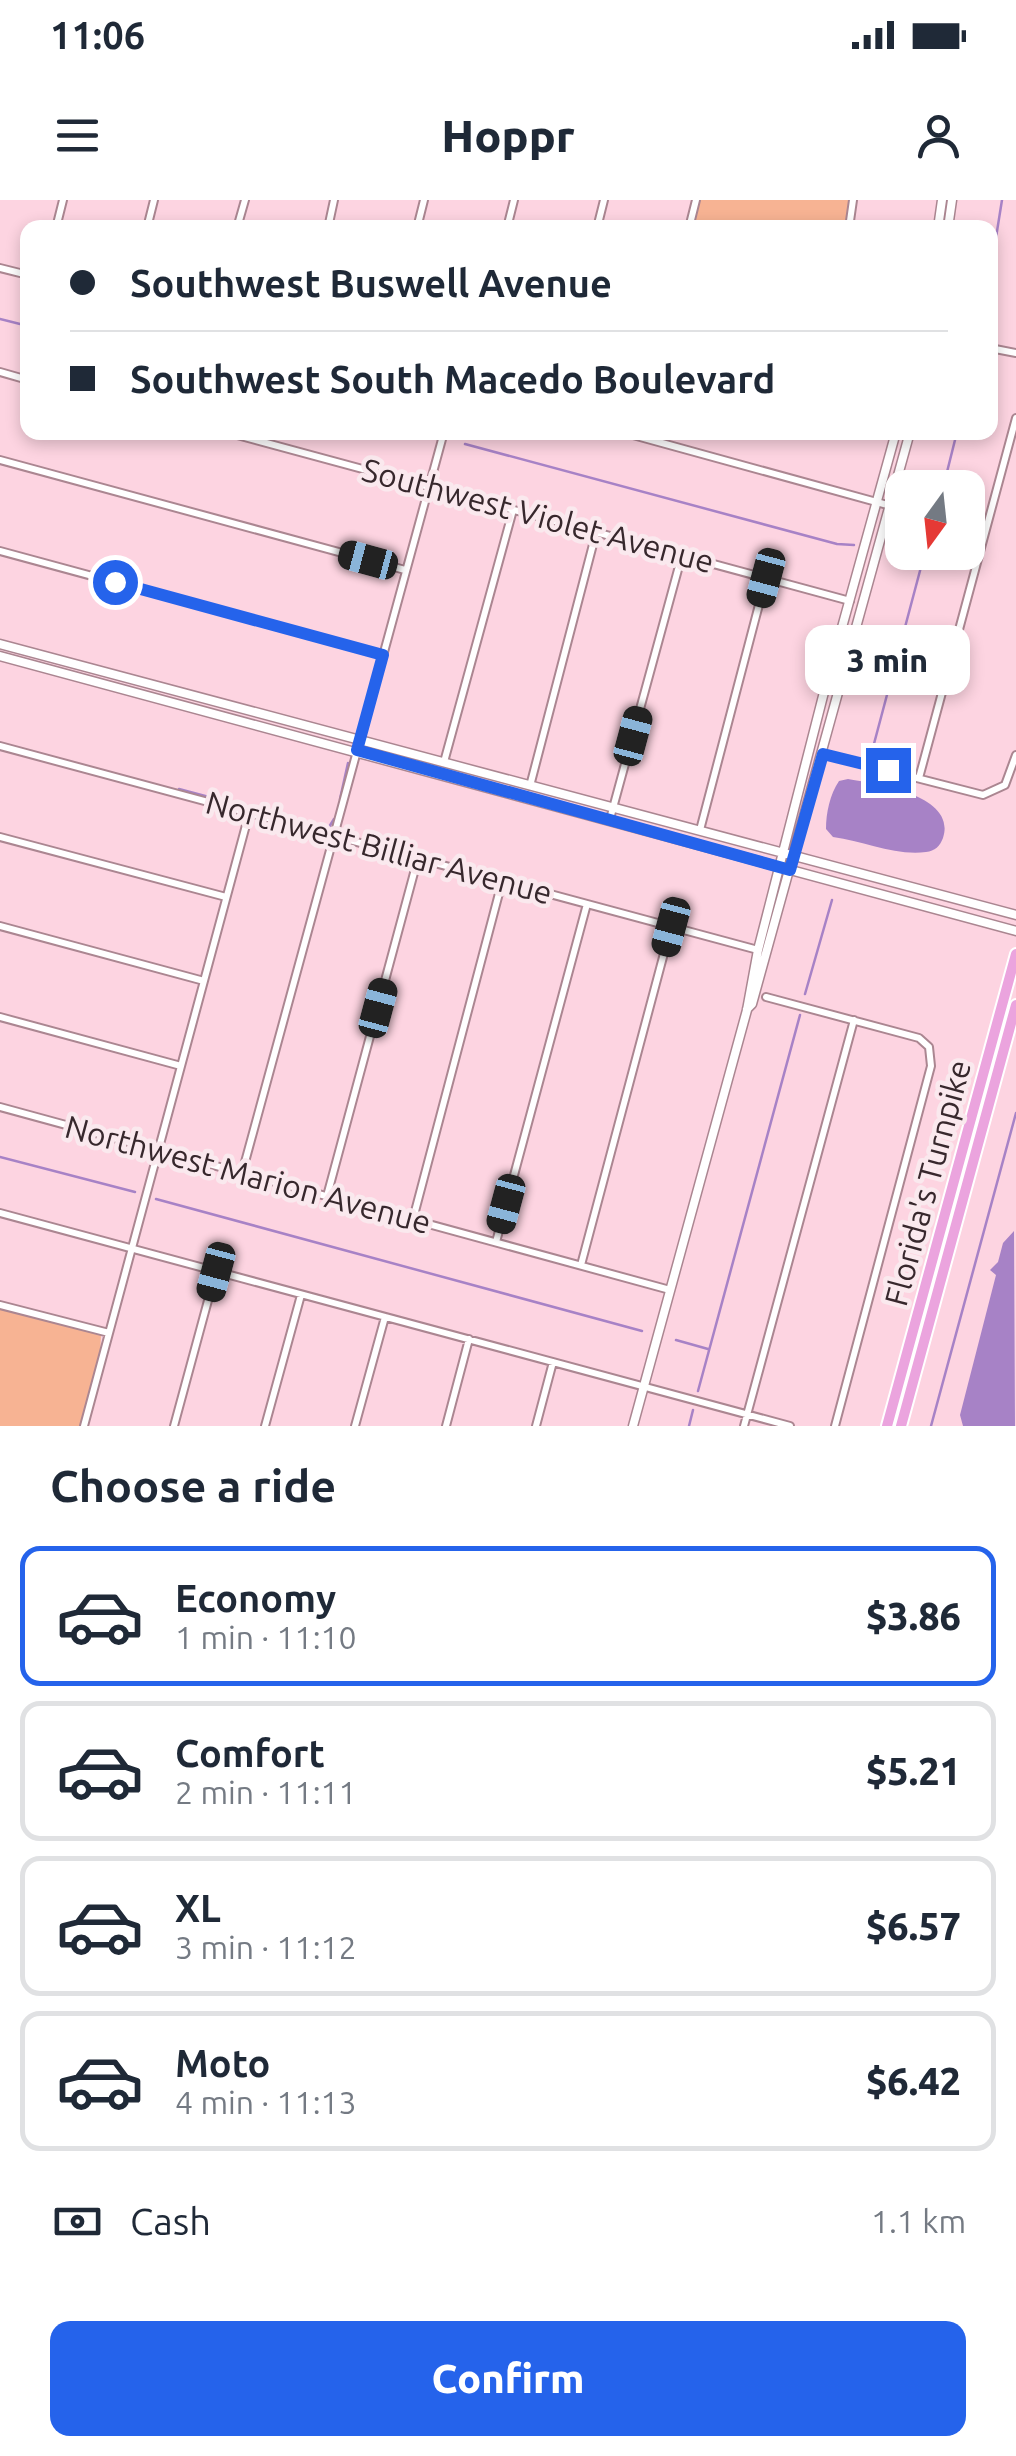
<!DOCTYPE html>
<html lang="en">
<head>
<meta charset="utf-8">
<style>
	:root { --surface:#fff; --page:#f6f6f7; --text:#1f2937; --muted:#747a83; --line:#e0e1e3; --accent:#2563eb }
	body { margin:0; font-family:Ubuntu,sans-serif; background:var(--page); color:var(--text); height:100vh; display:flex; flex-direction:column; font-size:38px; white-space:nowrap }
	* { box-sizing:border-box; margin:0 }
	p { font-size:32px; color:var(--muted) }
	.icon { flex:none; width:55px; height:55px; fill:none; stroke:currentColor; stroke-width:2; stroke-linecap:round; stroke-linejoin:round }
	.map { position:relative; height:1226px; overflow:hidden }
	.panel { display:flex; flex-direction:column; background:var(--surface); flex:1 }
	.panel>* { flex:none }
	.hud { position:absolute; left:20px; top:20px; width:978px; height:220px; border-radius:20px; box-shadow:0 5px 15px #0003; display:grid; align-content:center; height:220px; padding:0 50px; background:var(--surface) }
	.needle { width:65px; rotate:195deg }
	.fabs { position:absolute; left:885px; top:270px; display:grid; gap:20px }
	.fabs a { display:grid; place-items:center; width:100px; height:100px; border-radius:20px; background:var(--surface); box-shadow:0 5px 15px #0003; font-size:50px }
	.end { position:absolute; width:45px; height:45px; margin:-22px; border:12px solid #2563eb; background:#fff; box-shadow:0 0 0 5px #fff }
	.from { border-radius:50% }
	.bubble { position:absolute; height:70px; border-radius:20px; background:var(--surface); box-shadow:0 5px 15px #0003; font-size:32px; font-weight:800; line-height:70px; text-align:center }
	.car { position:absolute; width:30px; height:60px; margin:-30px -15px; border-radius:12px; box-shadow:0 0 8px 2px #0007; background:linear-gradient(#222 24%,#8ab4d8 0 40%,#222 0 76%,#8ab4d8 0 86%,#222 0) }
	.hud b { display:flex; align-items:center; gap:35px; height:95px; font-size:38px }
	.hud b+b { border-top:2px solid var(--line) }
	.hud i { width:25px; height:25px; background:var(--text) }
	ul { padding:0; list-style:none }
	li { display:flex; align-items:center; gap:30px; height:140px; margin:0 20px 15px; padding:0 30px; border:5px solid var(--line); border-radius:20px }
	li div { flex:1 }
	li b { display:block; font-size:38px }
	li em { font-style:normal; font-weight:800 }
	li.current { border-color:var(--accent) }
	li>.icon { width:90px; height:90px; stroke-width:1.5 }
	h2 { padding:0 50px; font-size:45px; line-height:120px }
	.pay { display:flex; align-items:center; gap:25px; height:110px; padding:0 50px; font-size:38px }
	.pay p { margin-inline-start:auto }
	.button { display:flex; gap:20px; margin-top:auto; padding:20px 50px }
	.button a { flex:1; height:115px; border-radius:20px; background:var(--accent); color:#fff; font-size:40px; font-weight:800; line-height:115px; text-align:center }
	.status { display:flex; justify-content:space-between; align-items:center; height:70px; padding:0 50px; background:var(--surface); direction:ltr }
	.status svg { height:28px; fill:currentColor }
	header { display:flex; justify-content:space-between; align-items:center; height:130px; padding:0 50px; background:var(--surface); font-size:45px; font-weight:800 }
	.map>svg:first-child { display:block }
	.green { fill:#f7b393 }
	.water { fill:#a782c6 }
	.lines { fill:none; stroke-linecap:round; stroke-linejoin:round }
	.stream { stroke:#a782c6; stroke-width:2.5 }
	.street-casing { stroke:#ab8691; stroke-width:10 }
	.secondary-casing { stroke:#ab8691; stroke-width:11 }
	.highway-casing { stroke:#fff; stroke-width:14 }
	.street { stroke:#fff; stroke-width:6 }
	.secondary { stroke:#fff; stroke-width:8 }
	.highway { stroke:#eba4de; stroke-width:10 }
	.route { stroke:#2563eb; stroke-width:12 }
	.labels { text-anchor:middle; stroke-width:9; stroke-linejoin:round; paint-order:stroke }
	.street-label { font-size:32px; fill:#37282d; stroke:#fae9ee }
</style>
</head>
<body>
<div class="status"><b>11:06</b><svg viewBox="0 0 49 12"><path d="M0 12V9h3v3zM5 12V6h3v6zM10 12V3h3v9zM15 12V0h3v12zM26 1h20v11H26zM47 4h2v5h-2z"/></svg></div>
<header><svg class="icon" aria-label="menu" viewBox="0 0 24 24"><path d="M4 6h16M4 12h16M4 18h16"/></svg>Hoppr<svg class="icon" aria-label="person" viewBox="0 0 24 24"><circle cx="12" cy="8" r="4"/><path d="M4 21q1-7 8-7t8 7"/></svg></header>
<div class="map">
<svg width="1016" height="1226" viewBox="0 0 1016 1226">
	<rect width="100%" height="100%" fill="#fdd4e1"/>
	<path class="green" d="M700,0h150l-4,27 -154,1z
		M0,1107l101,27 -1,23 -19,69h-81z"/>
	<path class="water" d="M848,579c29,5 109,16 95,59 -3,8 -8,13 -17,14 -31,4 -62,-11 -93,-15l-7,-8c0,-16 4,-35 13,-48z
		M1014,1031l1,195h-52l-3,-11 36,-140 -6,-5 8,-8 5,-19z"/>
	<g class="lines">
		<path class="stream" d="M990,75l12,-75
			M0,119l28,7
			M465,244l372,100 17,1
			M943,288l14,-56
			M889,354l32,10
			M871,555l54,-203
			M179,589l143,38h7l5,-8
			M340,599l8,-36
			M805,794l27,-94
			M0,957l135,35
			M156,999l486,132
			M676,1140l32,9
			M698,1191l102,-376
			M689,1226l4,-16
			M931,1226l85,-313"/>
		<defs>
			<path id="street" d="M56,28l7,-28
				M147,28l7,-28
				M237,28l8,-28
				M328,28l6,-28
				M417,28l7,-28
				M507,28l7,-28
				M597,28l7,-28
				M689,28l7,-28
				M849,28l4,-28
				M0,68l28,7
				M990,148l26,5
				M0,172l28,8
				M226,232l624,169
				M622,232l269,74
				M0,260l405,110
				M0,351l383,104
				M0,546l758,204
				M823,554l160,41 22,-10 11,-30
				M444,562l69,-252
				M919,578l97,-360
				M530,586l66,-253
				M610,619l72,-264
				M700,630l66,-252
				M0,637l226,60
				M0,726l204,55
				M766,797l153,41 10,9 2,19 -96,360
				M0,817l181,49
				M0,907l670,183
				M242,973l202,-741
				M327,996l91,-338
				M0,1013l790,213
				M413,1019l89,-337
				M496,1042l91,-338
				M581,1065l90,-338
				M0,1105l109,28
				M84,1226l165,-612
				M174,1226l42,-155
				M265,1226l36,-131
				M355,1226l30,-109
				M446,1226l23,-87
				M536,1226l17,-64
				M744,1226l110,-406"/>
			<path id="secondary" d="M938,28l4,-28
				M948,28l4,-28
				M0,444l1016,271
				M0,456l1016,275
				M747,809l5,-5 158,-572
				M633,1226l114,-416 11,-60 65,-254 73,-264"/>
			<path id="highway" d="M887,1226l129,-472
				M901,1226l115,-421"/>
		</defs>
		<use href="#street" class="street-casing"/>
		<use href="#secondary" class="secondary-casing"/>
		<use href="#highway" class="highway-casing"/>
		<use href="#street" class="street"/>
		<use href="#secondary" class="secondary"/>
		<use href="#highway" class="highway"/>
	</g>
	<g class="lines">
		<path class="route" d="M115,382l268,73 -26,95 433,120 33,-116 65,16"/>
	</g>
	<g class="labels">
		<g class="street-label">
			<text transform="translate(538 316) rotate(15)" y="11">Southwest Violet Avenue</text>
			<text transform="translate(379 648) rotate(15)" y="11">Northwest Billiar Avenue</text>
			<text transform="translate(248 975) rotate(15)" y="11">Northwest Marion Avenue</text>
			<text transform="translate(928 983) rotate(-75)" y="11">Florida's Turnpike</text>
		</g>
	</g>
</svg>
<div class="fabs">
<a><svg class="needle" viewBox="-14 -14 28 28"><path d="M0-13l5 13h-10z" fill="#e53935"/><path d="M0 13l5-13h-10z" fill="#747a83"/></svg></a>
</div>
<i class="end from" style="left:115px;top:382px"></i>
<i class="end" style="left:888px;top:570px"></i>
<div class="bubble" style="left:805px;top:425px;width:165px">3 min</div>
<i class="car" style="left:368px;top:360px;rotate:285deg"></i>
<i class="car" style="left:766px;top:378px;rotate:195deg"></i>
<i class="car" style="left:633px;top:536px;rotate:15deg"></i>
<i class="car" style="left:671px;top:727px;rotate:195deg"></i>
<i class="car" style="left:378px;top:808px;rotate:15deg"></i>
<i class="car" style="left:506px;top:1004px;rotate:195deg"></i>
<i class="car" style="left:216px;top:1072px;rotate:195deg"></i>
<div class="hud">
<b><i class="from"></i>Southwest Buswell Avenue</b>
<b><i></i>Southwest South Macedo Boulevard</b>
</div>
</div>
<section class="panel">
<h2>Choose a ride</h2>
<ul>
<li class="current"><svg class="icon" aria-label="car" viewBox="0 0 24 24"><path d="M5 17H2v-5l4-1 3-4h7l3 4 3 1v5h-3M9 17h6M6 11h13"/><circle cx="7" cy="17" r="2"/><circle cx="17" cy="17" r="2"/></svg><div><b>Economy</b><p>1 min · 11:10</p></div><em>$3.86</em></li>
<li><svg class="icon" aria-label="car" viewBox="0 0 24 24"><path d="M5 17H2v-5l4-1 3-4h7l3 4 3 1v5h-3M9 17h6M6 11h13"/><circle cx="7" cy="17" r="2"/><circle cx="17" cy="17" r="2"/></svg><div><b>Comfort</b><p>2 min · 11:11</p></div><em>$5.21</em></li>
<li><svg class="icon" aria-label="car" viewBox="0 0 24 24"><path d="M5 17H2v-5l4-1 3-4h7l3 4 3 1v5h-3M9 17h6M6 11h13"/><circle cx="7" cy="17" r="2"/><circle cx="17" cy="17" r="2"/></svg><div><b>XL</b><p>3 min · 11:12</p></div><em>$6.57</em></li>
<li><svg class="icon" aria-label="car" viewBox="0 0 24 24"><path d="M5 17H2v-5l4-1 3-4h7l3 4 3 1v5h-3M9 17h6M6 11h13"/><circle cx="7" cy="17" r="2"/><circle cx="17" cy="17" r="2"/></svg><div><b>Moto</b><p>4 min · 11:13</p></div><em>$6.42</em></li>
</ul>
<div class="pay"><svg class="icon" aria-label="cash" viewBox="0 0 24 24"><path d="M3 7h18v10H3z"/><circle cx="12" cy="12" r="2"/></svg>Cash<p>1.1 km</p></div>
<div class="button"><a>Confirm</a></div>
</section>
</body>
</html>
